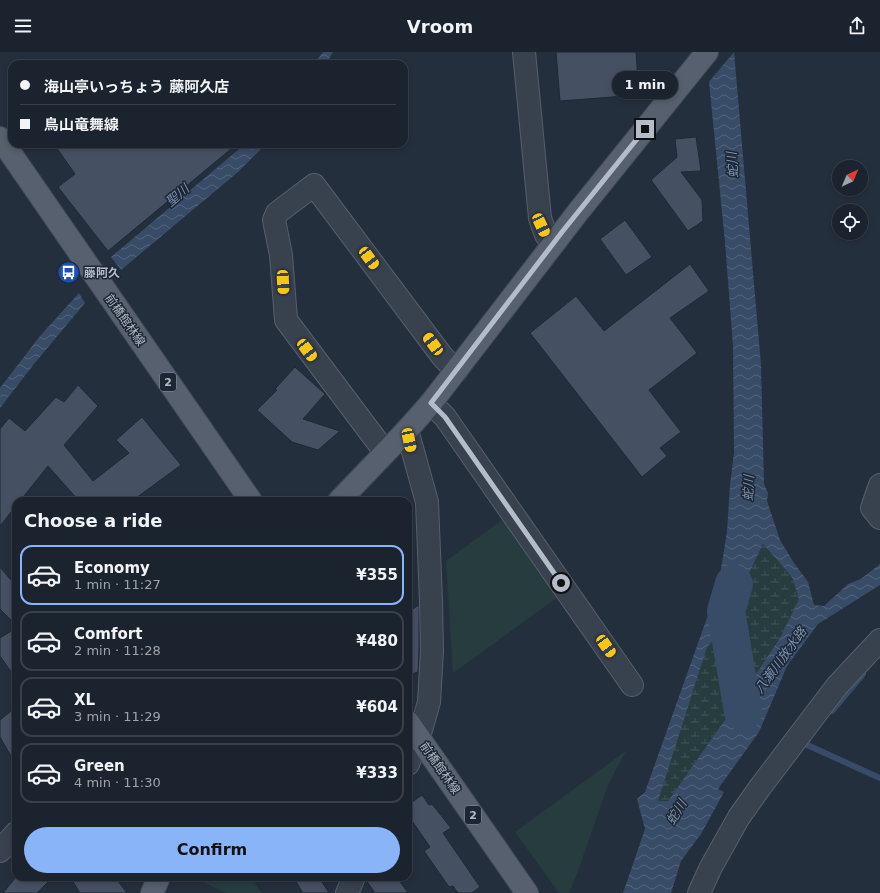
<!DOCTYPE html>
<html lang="en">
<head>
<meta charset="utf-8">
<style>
	:root { --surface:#1b232e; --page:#242b36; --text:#f1f3f6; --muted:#a0a4aa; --line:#39404a; --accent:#8ab4f8 }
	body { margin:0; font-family:"DejaVu Sans","Noto Sans JP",sans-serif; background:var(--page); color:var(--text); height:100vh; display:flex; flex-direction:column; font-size:15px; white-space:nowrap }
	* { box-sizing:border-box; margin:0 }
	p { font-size:13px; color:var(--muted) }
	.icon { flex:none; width:22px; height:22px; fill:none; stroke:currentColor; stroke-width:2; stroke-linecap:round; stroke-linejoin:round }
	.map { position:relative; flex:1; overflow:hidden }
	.details { position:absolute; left:12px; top:445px; width:400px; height:384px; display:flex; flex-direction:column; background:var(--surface); border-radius:12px; box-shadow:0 2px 6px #0003,0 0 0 1px var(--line) }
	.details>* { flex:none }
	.hud { position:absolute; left:8px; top:8px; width:400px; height:88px; border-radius:12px; box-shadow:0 2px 6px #0003,0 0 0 1px var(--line); display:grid; align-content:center; height:88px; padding:0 12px; background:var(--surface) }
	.needle { width:26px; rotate:44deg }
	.tools { position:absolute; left:832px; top:108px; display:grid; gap:8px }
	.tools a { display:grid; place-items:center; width:36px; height:36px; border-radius:50%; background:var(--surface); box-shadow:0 2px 6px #0003,0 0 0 1px var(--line); font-size:20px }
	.end { position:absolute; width:18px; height:18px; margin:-9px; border:5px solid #b4bcc9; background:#111; box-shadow:0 0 0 2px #111 }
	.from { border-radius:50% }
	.bubble { position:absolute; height:28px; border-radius:14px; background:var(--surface); box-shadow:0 2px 6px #0003,0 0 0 1px var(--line); font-size:13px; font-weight:700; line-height:28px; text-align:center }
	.car { position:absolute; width:12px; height:24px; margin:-12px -6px; border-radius:5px; box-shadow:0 0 3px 1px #0007; background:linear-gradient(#f5c518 24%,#345 0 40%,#f5c518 0 76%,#345 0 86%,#f5c518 0) }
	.hud b { display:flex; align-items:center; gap:14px; height:38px; font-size:15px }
	.hud b+b { border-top:1px solid var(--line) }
	.hud i { width:10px; height:10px; background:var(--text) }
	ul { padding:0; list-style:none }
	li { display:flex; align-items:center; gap:12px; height:60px; margin:0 8px 6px; padding:0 4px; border:2px solid var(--line); border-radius:12px }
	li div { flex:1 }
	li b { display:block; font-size:15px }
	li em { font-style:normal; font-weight:700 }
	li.on { border-color:var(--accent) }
	li>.icon { width:36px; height:36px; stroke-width:1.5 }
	h2 { padding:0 12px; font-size:18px; line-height:48px }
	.button { display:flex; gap:8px; margin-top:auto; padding:8px 12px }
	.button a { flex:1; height:46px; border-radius:24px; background:var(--accent); color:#111; font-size:16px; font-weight:700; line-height:46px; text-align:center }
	header { display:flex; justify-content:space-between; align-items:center; height:52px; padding:0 12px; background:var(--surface); font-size:18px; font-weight:700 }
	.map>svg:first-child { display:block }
	.green { fill:#263c3f }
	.wetland { fill:url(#wetland-marsh) }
	.water { fill:url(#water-waves); fill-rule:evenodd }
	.pier { fill:#242f3e }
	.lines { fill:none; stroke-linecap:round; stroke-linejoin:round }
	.stream { stroke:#394c67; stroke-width:6 }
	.river { stroke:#394c67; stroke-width:38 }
	.building { fill:#455162; stroke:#1f2835 }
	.minor-casing { stroke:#565f6c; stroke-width:24 }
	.major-casing { stroke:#414a57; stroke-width:24 }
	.minor { stroke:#38414e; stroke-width:22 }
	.major { stroke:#56606e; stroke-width:22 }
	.route { stroke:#b4bcc9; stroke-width:5 }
	.labels { text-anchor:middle; stroke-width:3; stroke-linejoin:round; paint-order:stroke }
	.shield { fill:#1d2633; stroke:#878f9c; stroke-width:1 }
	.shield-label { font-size:11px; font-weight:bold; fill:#b4bcc9 }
	.poi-label { font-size:12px; font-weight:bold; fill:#b4bcc9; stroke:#1d2633; text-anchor:start }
	.street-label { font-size:12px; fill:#b4bcc9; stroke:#1d2633 }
	.water-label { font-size:13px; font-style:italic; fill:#7c92b1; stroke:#1d2633 }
</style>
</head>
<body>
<header><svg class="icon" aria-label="menu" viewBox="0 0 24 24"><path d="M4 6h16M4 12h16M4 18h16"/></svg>Vroom<svg class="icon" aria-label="share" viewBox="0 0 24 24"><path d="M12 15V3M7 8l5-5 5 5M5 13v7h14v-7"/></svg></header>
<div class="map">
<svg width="880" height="841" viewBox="0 0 880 841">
	<defs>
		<pattern id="wetland-marsh" width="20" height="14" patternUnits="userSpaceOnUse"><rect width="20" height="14" fill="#263c3f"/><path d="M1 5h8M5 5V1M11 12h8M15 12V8" fill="none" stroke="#435659"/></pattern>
		<pattern id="water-waves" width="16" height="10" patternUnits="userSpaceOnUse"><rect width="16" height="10" fill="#394c67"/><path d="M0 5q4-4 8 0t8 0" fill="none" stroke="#53647b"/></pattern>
	</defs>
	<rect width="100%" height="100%" fill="#242f3e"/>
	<path class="green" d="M505,466l53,79 -105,76 -7,-112z
		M626,699l-18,34 -30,86 -9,22h-10l-44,-61z
		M192,825h64l-1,6 6,10h-35z"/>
	<path class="wetland" d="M763,492l29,33 8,22 -19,37 -42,64 -71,101h-11l50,-154 11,-11 12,-1 3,-28z"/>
	<path class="water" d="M323,0h10l-7,12h-12z
		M706,0h28l27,313 3,119 4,9 -1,8 13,39 14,23 14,19 6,23 10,1 24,-22 13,-5 19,-15v21l-62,39 -31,42 -28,66 -41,57 6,3 -23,42 -20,27 -10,32h-48l22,-64 -8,-30 8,-7 73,-205 9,-55 3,-47 4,-32 -1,-107 -8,-104zM763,492l29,33 7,22 -18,37 -42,64 -71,101h-10l49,-154 11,-11 12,-1 3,-28z
		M245,92h21l-28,28 -117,98 -10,-13z
		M79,241l6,10 -51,61 -34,44v-20l40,-52z"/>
	<path class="pier" d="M704,0h30l-27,32z"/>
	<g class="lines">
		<path class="stream" d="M832,659l31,-37
			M808,688l-3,4 75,34"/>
		<path class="river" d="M734,532l-8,27 17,101"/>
	</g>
	<path class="building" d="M556,0h80l3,43 -79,6z
		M696,85l5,34 -20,1 21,28 1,21 -15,10 -37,-51 26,-23 -2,-18z
		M54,92h183l-129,107 -50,-64 17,-13z
		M625,168l27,37 -26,18 -26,-36z
		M690,212l19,27 -39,27 27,35 -48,37 32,42 -21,16 7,8 -25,21 -112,-144 46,-37 28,35z
		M295,315l30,27 -22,25 37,12 -22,19 -26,-8 -35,-32 20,-20 -2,-1z
		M78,333l20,21 -34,39 29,36 36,-28 -13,-13 26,-23 39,48 -49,36h-53l-31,-35 -28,35h-4v5l-16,20v-97l9,-11 16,13 31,-34 8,5z
		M0,515l16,19v39l-16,-16z
		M419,553v46l-1,21 -10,3v-63z
		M16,576v51l-16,-23v-18z
		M16,655v58l-16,-28v-17z
		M422,743l7,10 3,-1 19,24 -8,5 37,54 -8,6h-14l-5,-7 -4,1 -25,-36 6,-4 -22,-32v-10z
		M16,825h37l-16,16h-34z
		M70,825h45l12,16h-47z
		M293,825h26l10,16h-26z
		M366,825h31l11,16h-33l-9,-13z"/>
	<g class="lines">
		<defs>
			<path id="minor" d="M524,0l16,166 6,17 8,8
				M431,351l14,14 187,268
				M407,378l20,72 4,99 1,50 -3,51 -10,35 -11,27
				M385,400l-99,-132 -5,-65 -7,-35 3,-7 37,-28 128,171 14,15
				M880,433l-8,23 8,10
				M0,799l16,-18
				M347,841l7,-16
				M699,841l12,-26 28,-50 22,-31 76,-100 43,-46"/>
			<path id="major" d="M0,86l251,363
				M339,449l68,-71 24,-27 147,-191 129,-160
				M408,670l119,171
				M152,841l7,-16"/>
		</defs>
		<use href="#minor" class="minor-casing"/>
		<use href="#major" class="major-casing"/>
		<use href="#minor" class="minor"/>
		<use href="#major" class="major"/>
	</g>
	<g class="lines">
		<path class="route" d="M561,531l-116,-166 -14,-14 131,-171 83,-103"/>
	</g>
	<defs>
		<symbol id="bus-disc" viewBox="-11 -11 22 22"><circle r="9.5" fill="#1a4fb4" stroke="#1d2633"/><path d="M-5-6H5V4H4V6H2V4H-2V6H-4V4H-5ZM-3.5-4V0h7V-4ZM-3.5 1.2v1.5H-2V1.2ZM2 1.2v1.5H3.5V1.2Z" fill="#fff"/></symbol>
	</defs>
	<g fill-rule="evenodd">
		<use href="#bus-disc" x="56" y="208" width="25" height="25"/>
	</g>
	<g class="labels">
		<g class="shield">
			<rect x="160" y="321" width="16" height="18" rx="3"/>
			<rect x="465" y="754" width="16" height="18" rx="3"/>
		</g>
		<g class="shield-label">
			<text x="168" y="334">2</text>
			<text x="473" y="767">2</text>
		</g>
		<g class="poi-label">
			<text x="84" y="225">藤阿久</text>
		</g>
		<g class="street-label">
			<text transform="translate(125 268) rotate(55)" y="4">前橋館林線</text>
			<text transform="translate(440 716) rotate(55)" y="4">前橋館林線</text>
		</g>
		<g class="water-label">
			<text transform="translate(732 113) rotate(-95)" y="5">蛇川</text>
			<text transform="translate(177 143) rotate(-41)" y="5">聖川</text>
			<text transform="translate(748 436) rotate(-88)" y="5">蛇川</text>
			<text transform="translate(780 608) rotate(-54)" y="5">八瀬川放水路</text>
			<text transform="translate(676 760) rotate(-59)" y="5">蛇川</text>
		</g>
	</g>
</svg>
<div class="tools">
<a><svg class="needle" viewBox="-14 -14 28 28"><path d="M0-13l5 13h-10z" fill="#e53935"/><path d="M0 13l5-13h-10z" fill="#a0a4aa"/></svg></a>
<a><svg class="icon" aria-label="locate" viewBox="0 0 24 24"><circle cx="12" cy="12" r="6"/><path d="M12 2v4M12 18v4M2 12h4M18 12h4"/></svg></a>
</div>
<i class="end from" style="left:561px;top:531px"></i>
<i class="end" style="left:645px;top:77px"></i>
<div class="bubble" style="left:612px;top:19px;width:66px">1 min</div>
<i class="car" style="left:541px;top:173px;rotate:155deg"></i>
<i class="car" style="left:369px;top:206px;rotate:143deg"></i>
<i class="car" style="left:283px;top:230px;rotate:177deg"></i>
<i class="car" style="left:433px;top:292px;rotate:323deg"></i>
<i class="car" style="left:307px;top:298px;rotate:143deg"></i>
<i class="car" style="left:409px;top:388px;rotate:168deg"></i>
<i class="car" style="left:606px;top:594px;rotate:145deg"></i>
<div class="hud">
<b><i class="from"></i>海山亭いっちょう 藤阿久店</b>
<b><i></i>鳥山竜舞線</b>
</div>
<section class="details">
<h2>Choose a ride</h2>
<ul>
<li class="on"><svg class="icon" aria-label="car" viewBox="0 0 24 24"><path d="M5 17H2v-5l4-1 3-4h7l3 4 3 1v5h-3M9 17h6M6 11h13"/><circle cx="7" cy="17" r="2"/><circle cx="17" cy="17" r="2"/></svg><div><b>Economy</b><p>1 min · 11:27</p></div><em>¥355</em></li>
<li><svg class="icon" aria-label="car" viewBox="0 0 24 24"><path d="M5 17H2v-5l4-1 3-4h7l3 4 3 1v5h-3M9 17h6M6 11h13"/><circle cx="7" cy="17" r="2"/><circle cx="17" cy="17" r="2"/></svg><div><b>Comfort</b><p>2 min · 11:28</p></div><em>¥480</em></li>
<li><svg class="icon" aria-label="car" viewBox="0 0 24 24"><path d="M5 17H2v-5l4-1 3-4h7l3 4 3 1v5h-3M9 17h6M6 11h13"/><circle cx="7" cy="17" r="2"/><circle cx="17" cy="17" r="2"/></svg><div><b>XL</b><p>3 min · 11:29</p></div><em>¥604</em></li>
<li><svg class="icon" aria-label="car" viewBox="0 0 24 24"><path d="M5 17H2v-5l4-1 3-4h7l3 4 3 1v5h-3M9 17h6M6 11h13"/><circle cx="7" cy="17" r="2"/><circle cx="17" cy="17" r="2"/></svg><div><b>Green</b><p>4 min · 11:30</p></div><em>¥333</em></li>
</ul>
<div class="button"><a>Confirm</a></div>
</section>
</div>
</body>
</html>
